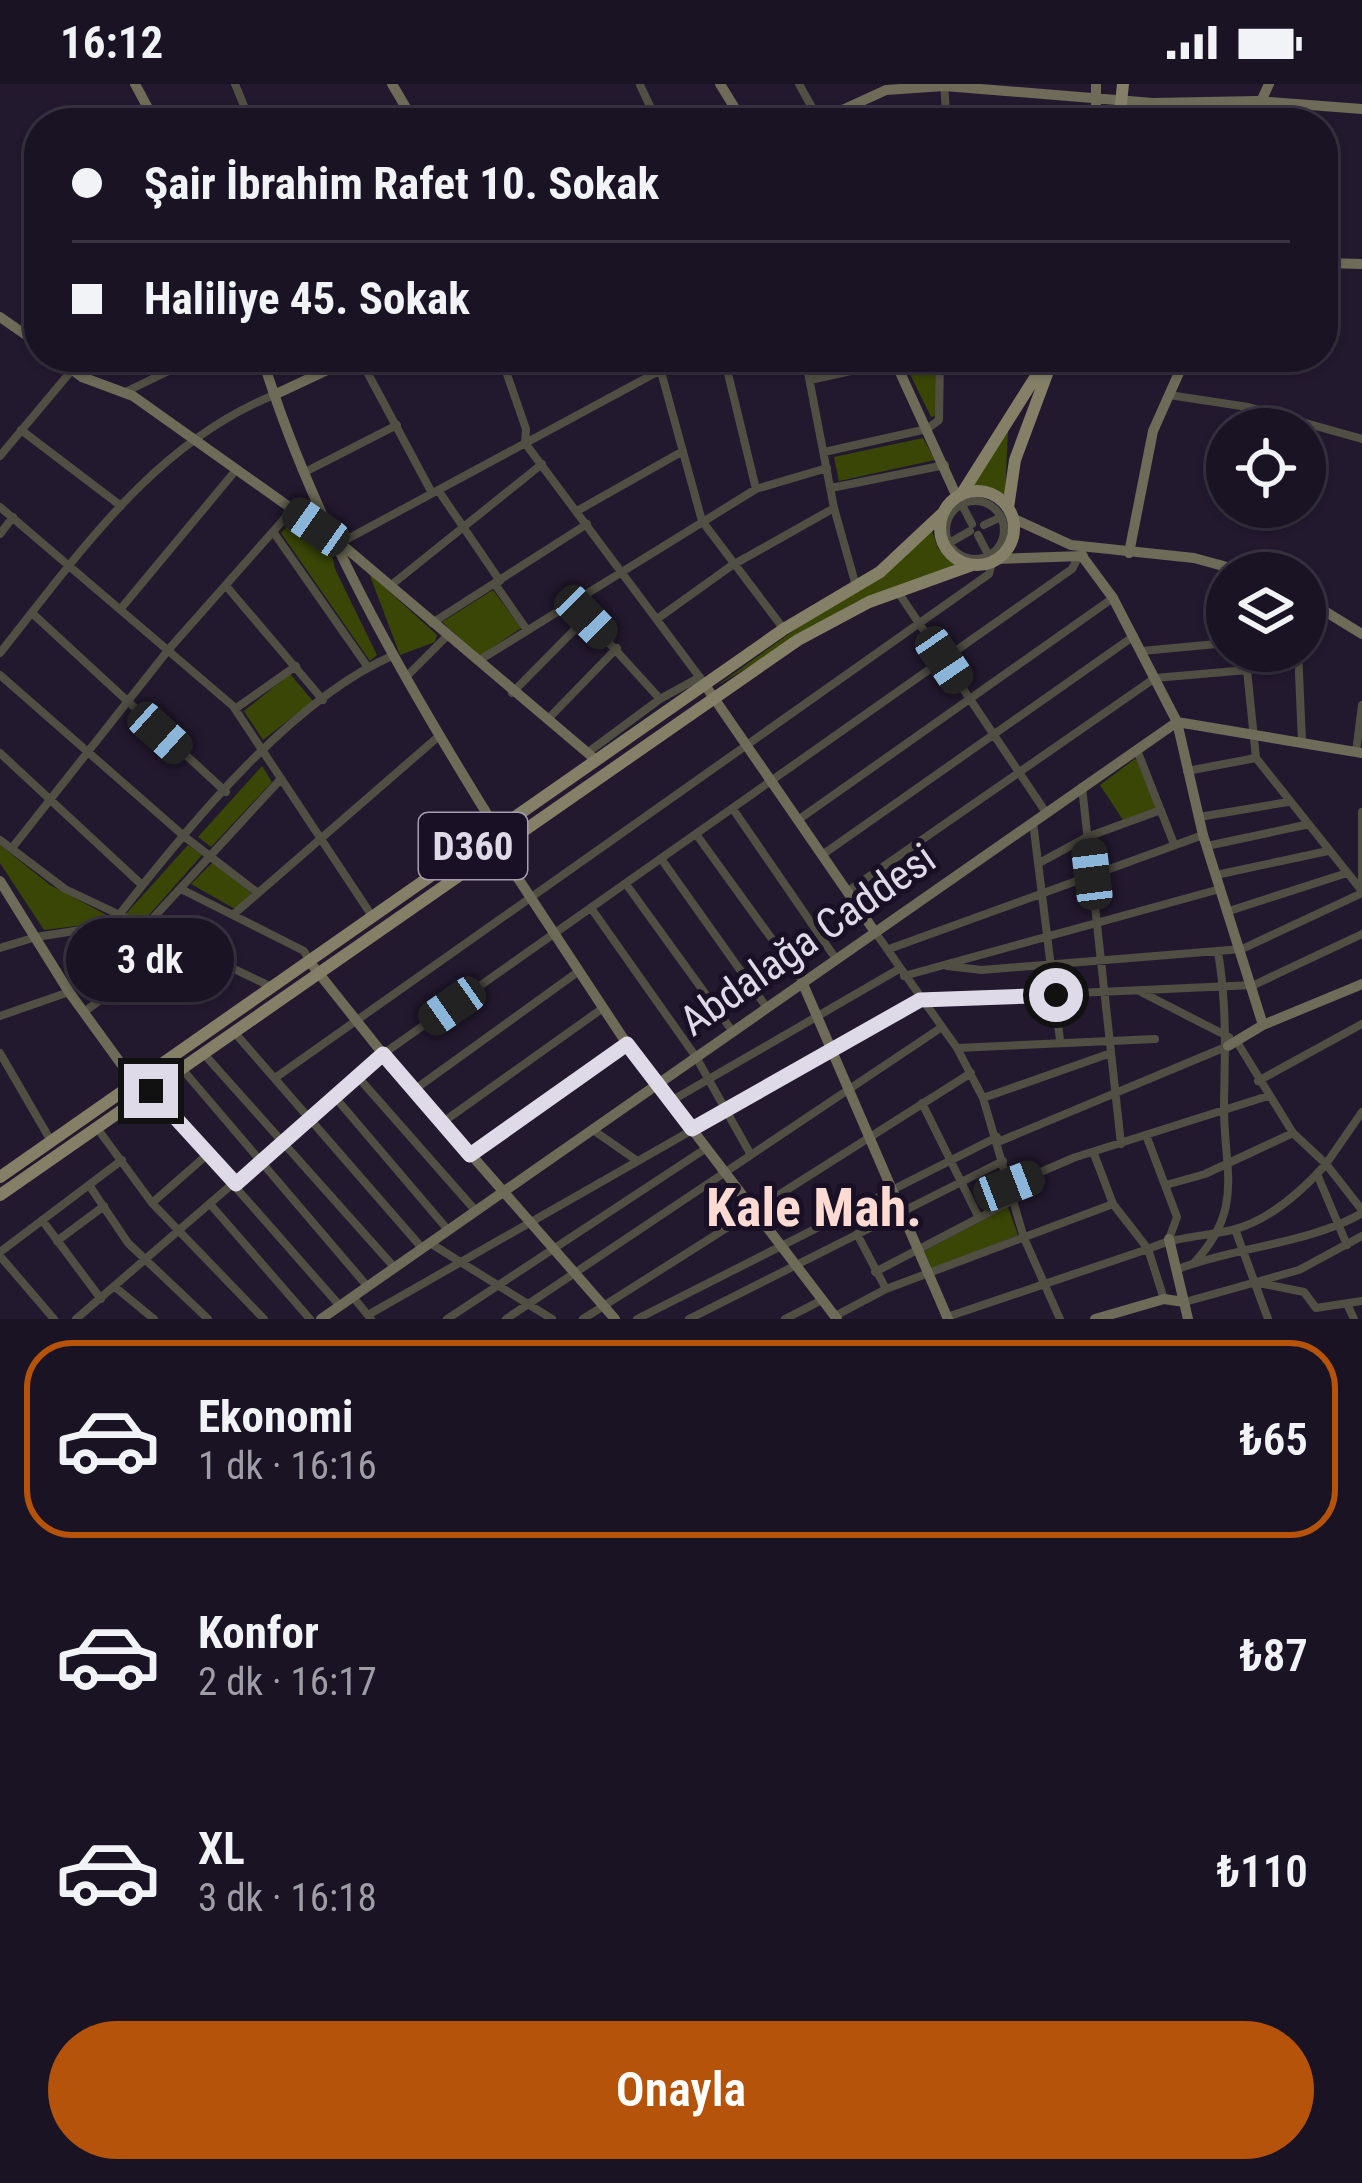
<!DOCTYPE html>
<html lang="tr">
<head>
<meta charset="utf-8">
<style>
	:root { --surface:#1a1323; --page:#272030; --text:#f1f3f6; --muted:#9f9ea6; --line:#383241; --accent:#b45309 }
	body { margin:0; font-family:"Roboto Condensed",sans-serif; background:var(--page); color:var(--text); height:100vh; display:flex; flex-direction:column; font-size:45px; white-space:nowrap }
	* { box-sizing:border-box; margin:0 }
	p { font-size:39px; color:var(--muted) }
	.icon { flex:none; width:66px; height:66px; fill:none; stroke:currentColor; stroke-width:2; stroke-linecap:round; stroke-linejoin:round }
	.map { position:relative; height:1235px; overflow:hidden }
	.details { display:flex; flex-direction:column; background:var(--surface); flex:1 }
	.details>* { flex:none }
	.guide { position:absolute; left:24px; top:24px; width:1314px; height:264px; border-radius:48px; box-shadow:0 3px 9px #0004,0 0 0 3px var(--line); display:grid; align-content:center; height:264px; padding:0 48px; background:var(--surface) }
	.controls { position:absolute; left:1206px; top:324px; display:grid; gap:24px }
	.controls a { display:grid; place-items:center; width:120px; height:120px; border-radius:50%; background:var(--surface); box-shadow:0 3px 9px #0004,0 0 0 3px var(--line); font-size:60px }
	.end { position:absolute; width:54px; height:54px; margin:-27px; border:15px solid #dfdae8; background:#111; box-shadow:0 0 0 6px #111 }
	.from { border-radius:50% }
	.bubble { position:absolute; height:84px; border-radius:42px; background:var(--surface); box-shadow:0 3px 9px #0004,0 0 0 3px var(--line); font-size:39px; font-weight:600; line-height:84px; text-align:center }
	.car { position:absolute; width:36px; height:72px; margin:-36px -18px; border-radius:15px; box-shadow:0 0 9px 3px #0007; background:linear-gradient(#222 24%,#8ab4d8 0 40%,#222 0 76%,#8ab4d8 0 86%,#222 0) }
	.guide b { display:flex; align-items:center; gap:42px; height:114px; font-size:45px }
	.guide b+b { border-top:3px solid var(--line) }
	.guide i { width:30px; height:30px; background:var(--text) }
	ul { padding:21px 0 0; list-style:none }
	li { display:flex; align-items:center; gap:36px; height:198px; margin:0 24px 18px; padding:0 24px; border:6px solid transparent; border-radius:48px }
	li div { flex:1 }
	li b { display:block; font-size:45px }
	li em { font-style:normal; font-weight:600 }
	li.selected { border-color:var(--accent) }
	li>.icon { width:108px; height:108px; stroke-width:1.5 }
	.primary-button { display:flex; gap:24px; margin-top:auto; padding:24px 48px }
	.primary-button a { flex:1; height:138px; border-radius:72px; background:var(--accent); color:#fff; font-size:48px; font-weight:600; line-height:138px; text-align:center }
	.status { display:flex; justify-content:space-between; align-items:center; height:84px; padding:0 60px; background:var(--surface); direction:ltr }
	.status svg { height:33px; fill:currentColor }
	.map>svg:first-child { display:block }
	.green { fill:#3a4606 }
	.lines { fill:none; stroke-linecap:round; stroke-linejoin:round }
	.street { stroke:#514f44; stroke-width:8 }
	.secondary { stroke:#6e6b58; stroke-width:10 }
	.primary { stroke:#848068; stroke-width:12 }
	.route { stroke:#dfdae8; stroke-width:15 }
	.labels { text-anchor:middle; stroke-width:10; stroke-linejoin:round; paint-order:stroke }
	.shield { fill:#191025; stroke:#a49dae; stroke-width:3 }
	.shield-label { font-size:39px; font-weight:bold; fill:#dfdae8 }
	.street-label { font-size:42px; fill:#dfdae8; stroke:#191025 }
	.district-label { font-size:54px; font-weight:bold; fill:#fddbd3; stroke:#191025 }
</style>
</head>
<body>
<div class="status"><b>16:12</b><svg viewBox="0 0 49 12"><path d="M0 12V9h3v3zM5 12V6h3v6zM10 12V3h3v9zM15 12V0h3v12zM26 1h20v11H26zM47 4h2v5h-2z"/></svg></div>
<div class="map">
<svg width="1362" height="1235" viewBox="0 0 1362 1235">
	<rect width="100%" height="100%" fill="#23192f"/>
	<path class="green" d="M926,273h11l-1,59 -5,1 -25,-51z
		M1008,346l-3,68 -36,-11z
		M923,354l12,22 -96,21 -5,-24z
		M291,438l40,28 4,19 42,86 -7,6 -89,-128z
		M932,447l6,17 17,18 -99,36 -141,85z
		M369,489l68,62 -2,7 -35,13z
		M493,506l28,38 -41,28 -38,-34z
		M290,590l23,27 -50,39 -19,-29z
		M1136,674l21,50 -34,12 -23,-35z
		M262,682l10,16 -61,65 -13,-10z
		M0,761l50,40 68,36 -74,9 -44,-67z
		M188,761l14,10 -61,69 -17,-8z
		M213,778l39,32 -17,15 -44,-25z
		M1008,1123l10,28 -86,34 -8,-18z"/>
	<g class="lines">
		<path class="street" d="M235,0l16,39
			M799,0l20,36
			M640,1l18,38
			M944,1l3,38
			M359,273l73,136
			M501,273l25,72 -1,14 179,240
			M657,273l45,164 81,107
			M724,273l32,132
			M805,273l29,151 22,78
			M506,286l23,-13
			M810,296l104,-23
			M123,309l75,-36
			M1169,311l79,12 114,32
			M21,346l100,76
			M824,368l103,-23 12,-9 1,-63
			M0,372l72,-86
			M305,388l92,-47
			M831,404l114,-23
			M438,406l62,91
			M946 446a29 29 0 1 1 58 0a29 29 0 1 1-58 0Z
			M961,419l11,21
			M0,423l233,199 139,210
			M577,427l106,-60
			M984,441l17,-8
			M274,449l93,133
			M0,450l13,-17
			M340,459l345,-186
			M949,459l21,-12
			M495,500l32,46
			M390,502l152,-122
			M227,503l96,113
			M898,508l147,219
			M571,517l89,98
			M123,522l113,-136
			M32,529l194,179
			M657,535l74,-53 103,-58
			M432,539l155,-99
			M1142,567l85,-8
			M1298,567l4,90
			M0,569c79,-99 153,-209 274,-258
			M478,577l278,-172 71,-21
			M1247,586l9,88 106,133
			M0,591l185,162 73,56
			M406,593l41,-41
			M512,609l75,-76
			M235,625l61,-43
			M547,636l70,-72
			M1137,666l37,94
			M1356,668l6,-47
			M0,669l142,132
			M587,669l73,-54 40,-22
			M1187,687l69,-13
			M1082,703l39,357
			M733,725l103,150
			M1199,733l89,-15
			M798,736l315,-222
			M1033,738l27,218
			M696,750l107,148
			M0,756l65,49 207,98
			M1207,762l98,-21
			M12,764l157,-199 123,-139
			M822,771l312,-219
			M662,776l105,148
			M1041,778l46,-25 74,-27
			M1216,791l112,-24
			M626,800l107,148
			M1362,804v-76
			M181,805l123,62 5,9
			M848,807l307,-213 92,-8 -2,-19
			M591,824l105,149 55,98
			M1229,827l118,-38
			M234,830l205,-178
			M119,831c68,-87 172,-216 275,-260
			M143,845l136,-148
			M875,848l82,116 26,50 41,140 36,81
			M0,864l36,-11 91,-14
			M889,865l314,-114
			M947,882l35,4 260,-21 120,-56
			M904,892l316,-87
			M1141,908l88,45
			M84,928l91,-68
			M0,932l69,-24
			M235,949l187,215
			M1237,958l56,91
			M957,964l198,-9
			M0,969l51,88
			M204,970l190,213
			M183,986l184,216
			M357,992l118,134
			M275,994l714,-504 3,-12 -14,-27
			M1258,997l104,-57
			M414,1006l165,-119
			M151,1007l189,215
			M334,1012l114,134
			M983,1014l128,-45
			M671,1017l228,-132
			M922,1019l56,113
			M1362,1028l-36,52 36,46
			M443,1038l160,-114
			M97,1044l55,75 112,116
			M593,1046l43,30
			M1146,1051l31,82 -8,22
			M998,1058l230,-96
			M1094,1070l19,50 35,45c29,-13 54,-12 84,-19 36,-9 70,-39 94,-66l-33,-31 -88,41 -39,11
			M470,1071l157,-111
			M1317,1090l30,71
			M89,1101l39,58 80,76
			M1009,1102l64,-28 195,-62
			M152,1119l56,-49
			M210,1120l100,115
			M42,1136l59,79
			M1235,1145l33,90
			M857,1150l29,55
			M57,1157l47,-35
			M430,1159l122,76
			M0,1168l122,-92
			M0,1172l54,63
			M1194,1179c52,-56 29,-94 30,-160 1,-52 3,-98 -6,-151
			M1178,1185c57,-22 134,-26 184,-56
			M875,1188l138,-72
			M1259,1199l45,9 12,16 46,-7
			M115,1203l39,32
			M353,1213l18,22
			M1185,1218l114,-32 63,-34
			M1348,1222l6,13
			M368,1231l552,-315 334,-15 108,-51
			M835,1232l51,-27 227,-85
			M947,1233l201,-68 16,50
			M76,1235l307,-265 689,-485 8,-15
			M447,1235l258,-170
			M506,1235l433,-290
			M583,1235l388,-246
			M637,1235l360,-182
			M689,1235l314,-158
			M785,1235l37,-19"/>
		<path class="secondary" d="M135,0l21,39
			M392,0l23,39
			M720,0l24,39
			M1096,0v39
			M814,39l72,-33 58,-4 209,17 104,-2 105,8
			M1251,39l18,-39
			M1323,179l39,1
			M0,233l39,27
			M55,273l27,20 51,19 207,147 256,217
			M262,273c51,167 143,325 235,473l1,18 129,196 210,275
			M893,273l64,140
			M274,311l81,-38
			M1012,434l59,27 123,13 55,15
			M1129,469l24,-122 33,-74
			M1082,472l31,42 64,124 26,113 60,190
			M997,475l86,-3
			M1305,515l57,35
			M705,601l170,247
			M0,797l69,111 66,91
			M309,877l74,93 232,265
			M803,900l145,335
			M1228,962l35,-21 99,-41
			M1169,1155l19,80
			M321,1235l856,-597 185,31
			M1095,1235l69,-20 20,3"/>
		<path class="primary" d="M1119,39l4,-39
			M940 444a37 37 0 1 1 74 0a37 37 0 1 1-74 0Z
			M961,411l87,-138
			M1008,424l7,-48 35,-94
			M0,1093l784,-548 96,-57 63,-59
			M0,1111l798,-555 71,-38 103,-37"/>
	</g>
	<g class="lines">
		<path class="route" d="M151,1007l85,93 147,-130 87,101 157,-111 65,85 228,-129 136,-5"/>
	</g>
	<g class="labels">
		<rect class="shield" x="419" y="729" width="108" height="66" rx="9"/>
		<g class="shield-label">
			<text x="473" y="776">D360</text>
		</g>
		<g class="street-label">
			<text transform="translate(807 855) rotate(-35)" y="15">Abdalağa Caddesi</text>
		</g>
		<g class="district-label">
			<text x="814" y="1142">Kale Mah.</text>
		</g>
	</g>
</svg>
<div class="controls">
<a><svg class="icon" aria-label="locate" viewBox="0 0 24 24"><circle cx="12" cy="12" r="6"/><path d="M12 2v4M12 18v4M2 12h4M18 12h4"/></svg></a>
<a><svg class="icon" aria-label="layers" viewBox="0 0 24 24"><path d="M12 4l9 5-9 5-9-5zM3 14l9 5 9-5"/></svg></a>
</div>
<i class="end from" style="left:1056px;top:911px"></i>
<i class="end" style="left:151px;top:1007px"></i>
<div class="bubble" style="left:66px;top:834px;width:168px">3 dk</div>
<i class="car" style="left:316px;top:443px;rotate:305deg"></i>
<i class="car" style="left:586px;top:533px;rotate:136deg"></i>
<i class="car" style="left:944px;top:576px;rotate:146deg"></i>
<i class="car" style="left:160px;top:649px;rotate:132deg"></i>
<i class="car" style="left:1092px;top:790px;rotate:353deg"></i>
<i class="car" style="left:452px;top:922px;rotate:235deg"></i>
<i class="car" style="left:1009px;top:1102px;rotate:69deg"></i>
<div class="guide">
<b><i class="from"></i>Şair İbrahim Rafet 10. Sokak</b>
<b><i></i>Haliliye 45. Sokak</b>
</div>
</div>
<section class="details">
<ul>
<li class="selected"><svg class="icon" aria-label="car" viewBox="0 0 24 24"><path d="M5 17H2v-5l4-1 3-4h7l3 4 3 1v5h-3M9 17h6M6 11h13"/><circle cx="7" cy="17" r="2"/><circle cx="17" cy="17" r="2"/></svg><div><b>Ekonomi</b><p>1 dk · 16:16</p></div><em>₺65</em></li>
<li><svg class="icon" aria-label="car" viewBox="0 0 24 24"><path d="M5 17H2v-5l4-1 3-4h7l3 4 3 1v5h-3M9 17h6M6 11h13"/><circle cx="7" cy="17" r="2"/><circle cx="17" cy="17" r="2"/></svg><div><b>Konfor</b><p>2 dk · 16:17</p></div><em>₺87</em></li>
<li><svg class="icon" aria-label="car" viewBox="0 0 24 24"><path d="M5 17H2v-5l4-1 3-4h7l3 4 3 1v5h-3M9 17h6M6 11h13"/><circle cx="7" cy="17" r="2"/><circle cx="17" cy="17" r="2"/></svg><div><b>XL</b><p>3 dk · 16:18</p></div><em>₺110</em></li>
</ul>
<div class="primary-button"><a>Onayla</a></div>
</section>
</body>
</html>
